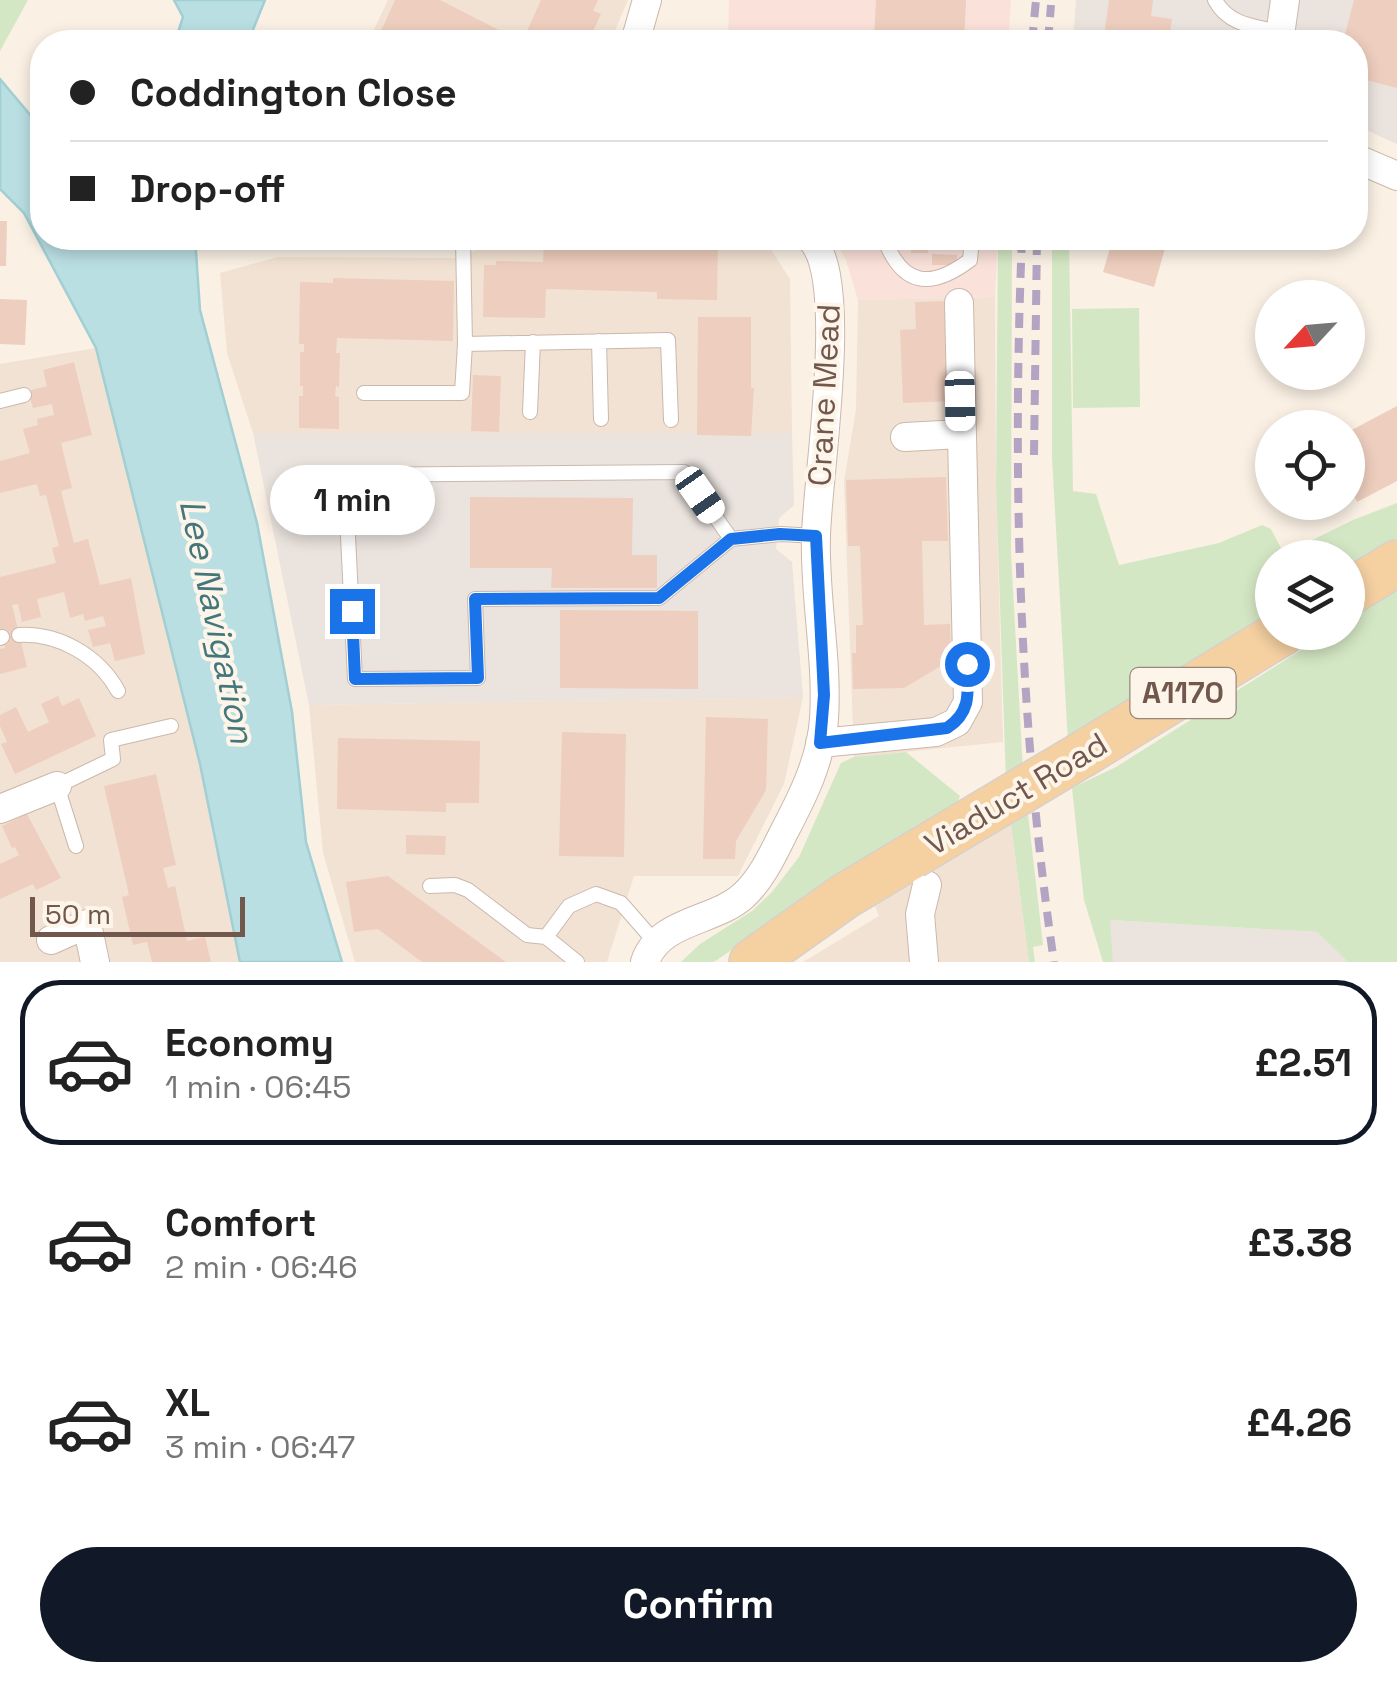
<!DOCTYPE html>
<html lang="en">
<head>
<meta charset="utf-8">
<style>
	:root { --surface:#fff; --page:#f2f2f2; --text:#222; --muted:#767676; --line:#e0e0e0; --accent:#111827 }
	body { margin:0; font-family:"Space Grotesk",sans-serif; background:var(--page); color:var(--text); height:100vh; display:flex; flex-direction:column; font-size:38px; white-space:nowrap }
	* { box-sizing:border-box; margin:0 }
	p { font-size:32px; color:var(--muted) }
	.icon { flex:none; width:55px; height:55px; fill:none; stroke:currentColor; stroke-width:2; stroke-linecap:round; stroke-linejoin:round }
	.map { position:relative; height:962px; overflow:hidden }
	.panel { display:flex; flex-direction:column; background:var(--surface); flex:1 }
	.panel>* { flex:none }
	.hud { position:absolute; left:30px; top:30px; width:1338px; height:220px; border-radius:40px; box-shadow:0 5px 15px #0003; display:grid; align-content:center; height:220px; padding:0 40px; background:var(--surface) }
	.needle { width:65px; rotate:244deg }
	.tools { position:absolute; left:1255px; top:280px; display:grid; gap:20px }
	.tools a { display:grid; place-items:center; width:110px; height:110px; border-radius:50%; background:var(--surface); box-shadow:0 5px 15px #0003; font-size:50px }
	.scale { position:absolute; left:30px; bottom:25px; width:215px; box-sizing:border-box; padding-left:10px; border:5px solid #71574c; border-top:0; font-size:28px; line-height:35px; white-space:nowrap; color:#71574c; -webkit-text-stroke:8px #fef5ea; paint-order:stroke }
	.end { position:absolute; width:45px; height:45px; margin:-22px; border:12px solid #1a73e8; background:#fff; box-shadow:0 0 0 5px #fff }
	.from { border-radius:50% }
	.bubble { position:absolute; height:70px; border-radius:35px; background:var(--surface); box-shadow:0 5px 15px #0003; font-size:32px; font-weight:800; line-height:70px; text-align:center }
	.car { position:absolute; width:30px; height:60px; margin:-30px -15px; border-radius:12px; box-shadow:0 0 8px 2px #0007; background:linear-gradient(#fff 24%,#345 0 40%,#fff 0 76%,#345 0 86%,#fff 0) }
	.hud b { display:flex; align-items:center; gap:35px; height:95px; font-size:38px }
	.hud b+b { border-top:2px solid var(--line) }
	.hud i { width:25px; height:25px; background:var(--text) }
	ul { padding:18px 0 0; list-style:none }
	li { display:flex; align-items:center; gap:30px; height:165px; margin:0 20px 15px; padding:0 20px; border:5px solid transparent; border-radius:40px }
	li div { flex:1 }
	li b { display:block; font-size:38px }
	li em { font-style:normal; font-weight:800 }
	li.selected { border-color:var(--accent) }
	li>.icon { width:90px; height:90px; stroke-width:1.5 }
	.button { display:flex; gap:20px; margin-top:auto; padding:20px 40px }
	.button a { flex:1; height:115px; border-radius:60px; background:var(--accent); color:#fff; font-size:40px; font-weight:800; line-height:115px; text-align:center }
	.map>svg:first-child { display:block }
	.residential { fill:#f2e2d3 }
	.commercial { fill:#fae1d9 }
	.industrial { fill:#eae3de }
	.green { fill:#d4e7c4 }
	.water { fill:#badfe3; stroke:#a1cfd4; stroke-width:2.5 }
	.building { fill:#eecebe }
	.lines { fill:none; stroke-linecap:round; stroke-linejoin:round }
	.lane-casing { stroke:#cbb8ac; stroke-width:16 }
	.street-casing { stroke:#cbb8ac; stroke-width:30 }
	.primary-casing { stroke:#d7d0cd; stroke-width:48 }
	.lane { stroke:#fff; stroke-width:14 }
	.street { stroke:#fff; stroke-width:28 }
	.primary { stroke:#f5d0a1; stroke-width:45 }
	.rail { stroke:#b3a4c3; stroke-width:8; stroke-dasharray:15 10; stroke-linecap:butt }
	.primary-bridge-casing { stroke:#d7d0cd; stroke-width:48; stroke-linecap:butt }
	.primary-bridge { stroke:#f5d0a1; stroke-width:45 }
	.route { stroke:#1a73e8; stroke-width:12 }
	.labels { text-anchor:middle; stroke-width:8; stroke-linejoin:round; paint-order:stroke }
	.shield { fill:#fef5ea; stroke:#9b867b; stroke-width:2.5 }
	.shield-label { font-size:30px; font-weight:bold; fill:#71574c }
	.street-label { font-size:32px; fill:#71574c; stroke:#fef5ea }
	.water-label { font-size:35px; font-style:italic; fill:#44777c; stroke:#fef5ea }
</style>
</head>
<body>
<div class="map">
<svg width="1397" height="962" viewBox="0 0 1397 962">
	<rect width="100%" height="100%" fill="#faf0e4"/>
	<path class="residential" d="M388,0h240l-18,42h-242z
		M492,238h265l10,5 23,36 2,154h-539l-26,-80 -7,-80 58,-16 185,1z
		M995,297l1,190 7,255 -149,15 -10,-276 12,-71 2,-110z
		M96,348l104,416 40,198h-240v-598z
		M803,697l-19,87 -46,92h-104l-27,86h-252l-32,-109 -14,-148z
		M1011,825l18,137h-226l76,-46 -4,-10z"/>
	<path class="commercial" d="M729,0h282l-3,42h-280z
		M834,238h164l-3,59 -137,3 -12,-40z"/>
	<path class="industrial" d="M1076,0h321v144l-42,-19v-83h-282z
		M253,433h539l2,72 -15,13 -3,31 16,13 11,135 -494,8z
		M1109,920l208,12 31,30h-235z"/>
	<path class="green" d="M0,0h28l-28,51z
		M998,238h14l-1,315 12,218 -17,12 -10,-296z
		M1052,238h17l4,253 23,3 23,71 100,-22 43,-18 9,4 13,25 69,-34 44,-17v35l-49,30v-10h-76v56l-204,129 -16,-286z
		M1139,308l1,99 -67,1 -1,-99z
		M1397,589v373h-49l-31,-30 -207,-12 3,42h-10l-19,-62 -12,-112 44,-21 212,-134 20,-1v-12z
		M906,752l54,44 -6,15 -107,60 -133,91h-33l19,-18 52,-33 20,-19 27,-35 42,-94 13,-6z
		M1028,814l15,131 -10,2 2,15h-6l-18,-137z"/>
	<path class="water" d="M174,0h91l-17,42h-73l8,-25z
		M0,79l42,50v109h153l5,72 57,213 35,189 14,130 36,120h-102l-40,-198 -104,-416 -72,-135 -24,-24z"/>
	<path class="building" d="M395,0h45l82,42 19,-42h57l-5,11 8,3 -13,28h-212z
		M876,0h90l-2,42h-90z
		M1109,0h44l-2,16 21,3 -3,20 -64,-9z
		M1354,0h43v88l-42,-11v-35h-12z
		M733,32l87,3 -1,7h-86z
		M0,221h7l-1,45h-6z
		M544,238h117l1,5 42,1v4l14,1 -1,51 -60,-1v-7l-111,-3 -1,29 -62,-1 1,-52h12v-4l47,1z
		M911,238h17v15h-17z
		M1113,238h55l-14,49 -51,-15z
		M932,254l25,1v10h-25z
		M333,278l121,3 -1,60 -116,-3 -1,15h4l-1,34 -3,-1 -1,10 4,1v32l-40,-1v-32h4v-10h-3v-34h4v-8h-5l1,-62 33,1z
		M0,299l27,1 -2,45 -25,-1z
		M947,301l4,100 -48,2 -3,-73 16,-1 -1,-27z
		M698,317h53v71h3l-3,48 -54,-1z
		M74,362l18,73 -31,8 11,45 -11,3 13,52 14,-4 12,46 31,-7 14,76 -30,7 -5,-18 -17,4 -5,-17 18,-4 -3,-10 -18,5 -2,-7 -13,4 -6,-26 -27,7 4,18 -19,5 -4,-18 -6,1 15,62 -27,7v-25l5,-1 -5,-20v-51l56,-14 -4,-15 7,-2 -13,-51 -6,1 -3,-12 -37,9v-32l30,-8 -7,-24 15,-4 -1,-6 17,-4 -2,-11 -19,4 -5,-17 19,-5 -4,-16z
		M473,375l28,1 -2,56 -28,-1z
		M1397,406v75l-40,21 -9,-18v-52z
		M946,477l2,64h-26l2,84 26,-1 1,36 -47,28 -51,1 -1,-36h4v-28h7l-3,-79h-12l-2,-66z
		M470,497l163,1 -1,57h25v33h-106l1,-20h-82z
		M560,610l138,1v78l-138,-1z
		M58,696l4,10 17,-8 17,38 -81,38 -14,-30 6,-2 -7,-16v-11l16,-8 12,25 21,-10 -8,-18z
		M706,717l62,2 -2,71 -30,51 -1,18h-32z
		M562,732l64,2 -2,123 -65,-1z
		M338,738l142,3 -1,62h-33v9l-109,-3z
		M156,774l20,91 -13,3 5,20 7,-2 12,55 18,-4 6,25h-59l-5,-20 -14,3 -11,-48 7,-2 -25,-109z
		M27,814l34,64 -25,12 -3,-6 -33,15v-35l19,-9 -4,-8 -3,1 -10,-22z
		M406,835l40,1 -1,19 -39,-1z
		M388,876l118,86h-84l-44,-33 -24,3 -8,-50z"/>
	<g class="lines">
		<defs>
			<path id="lane" d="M1215,0c13,25 39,26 64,32
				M463,238l2,106 203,-4 3,80
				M884,238c18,48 46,52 86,22l2,-22
				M599,341l2,78
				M364,393h98l3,-49
				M0,401l24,-6
				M530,412l3,-70
				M731,539l-47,-67 -339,3 10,204 123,-1 -3,-79 184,-1 72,-59 50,-5 35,2
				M19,635c40,-2 80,21 99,56
				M0,638l2,-1
				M76,846l-19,-60 56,-27 -2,-19 60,-14
				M430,886l25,-1 13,5 59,45 19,2 31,25
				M546,937l23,-31 27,-12 25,9 35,40"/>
			<path id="street" d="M635,42l12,-42
				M1279,42l6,-42
				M1355,158l42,18
				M905,437l56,-3
				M820,743l116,-11 21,-10 11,-20 -9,-399
				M0,809l57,-23
				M51,940l36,-16 8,38
				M645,962c14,-42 69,-40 98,-66 18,-16 30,-42 41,-64 19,-36 37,-72 40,-113 4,-61 -10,-122 -8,-183 1,-59 35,-260 -6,-298
				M924,962l-4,-48 7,-29"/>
			<path id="primary" d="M1348,593l49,-30
				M1083,754l200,-122
				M752,962l93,-66 67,-40"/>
		</defs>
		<use href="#lane" class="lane-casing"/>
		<use href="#street" class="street-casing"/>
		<use href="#primary" class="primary-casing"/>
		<use href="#lane" class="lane"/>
		<use href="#street" class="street"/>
		<use href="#primary" class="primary"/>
		<path class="rail" d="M1032,42l4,-42
			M1048,42l3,-37
			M1022,238c-10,240 -3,486 32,724
			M1034,455l3,-217"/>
		<defs>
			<path id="primary-bridge" d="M912,856l171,-102"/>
		</defs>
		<use href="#primary-bridge" class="primary-bridge-casing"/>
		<use href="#primary-bridge" class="primary-bridge"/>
	</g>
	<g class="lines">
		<path class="route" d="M352,611l3,68 123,-1 -3,-79 184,-1 72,-59 49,-5 36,2 8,159 -4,48 127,-15c25,-16 21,-37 20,-64"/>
	</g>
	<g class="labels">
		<rect class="shield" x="1130.5" y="668" width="105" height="50" rx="8"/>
		<g class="shield-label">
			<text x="1183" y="703">A1170</text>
		</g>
		<g class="street-label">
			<text transform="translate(824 395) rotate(-87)" y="11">Crane Mead</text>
			<text transform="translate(1016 794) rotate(-31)" y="11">Viaduct Road</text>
		</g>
		<g class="water-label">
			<text transform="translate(217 621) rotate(78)" y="12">Lee Navigation</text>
		</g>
	</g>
</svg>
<div class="tools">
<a><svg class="needle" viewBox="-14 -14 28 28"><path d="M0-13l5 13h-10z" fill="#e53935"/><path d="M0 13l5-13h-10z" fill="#767676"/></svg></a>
<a><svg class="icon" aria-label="locate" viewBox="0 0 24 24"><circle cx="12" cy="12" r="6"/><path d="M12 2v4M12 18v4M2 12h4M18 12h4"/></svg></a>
<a><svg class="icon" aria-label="layers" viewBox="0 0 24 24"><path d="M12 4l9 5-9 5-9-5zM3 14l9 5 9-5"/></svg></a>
</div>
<div class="scale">50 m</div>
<i class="end from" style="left:967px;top:664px"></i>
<i class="end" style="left:352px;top:611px"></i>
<div class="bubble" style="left:270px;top:465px;width:165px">1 min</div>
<i class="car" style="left:960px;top:401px;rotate:179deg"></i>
<i class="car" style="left:700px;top:495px;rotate:145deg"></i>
<div class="hud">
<b><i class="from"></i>Coddington Close</b>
<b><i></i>Drop-off</b>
</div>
</div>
<section class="panel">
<ul>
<li class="selected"><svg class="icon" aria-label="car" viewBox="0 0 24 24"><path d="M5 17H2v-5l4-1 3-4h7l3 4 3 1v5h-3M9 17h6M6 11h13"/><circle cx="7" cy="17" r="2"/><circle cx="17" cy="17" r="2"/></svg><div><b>Economy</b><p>1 min · 06:45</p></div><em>£2.51</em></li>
<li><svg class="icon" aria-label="car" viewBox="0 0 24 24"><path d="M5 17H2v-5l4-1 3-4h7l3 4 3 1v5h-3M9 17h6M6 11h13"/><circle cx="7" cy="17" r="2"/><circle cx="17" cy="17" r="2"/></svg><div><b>Comfort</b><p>2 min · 06:46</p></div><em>£3.38</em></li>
<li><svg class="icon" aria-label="car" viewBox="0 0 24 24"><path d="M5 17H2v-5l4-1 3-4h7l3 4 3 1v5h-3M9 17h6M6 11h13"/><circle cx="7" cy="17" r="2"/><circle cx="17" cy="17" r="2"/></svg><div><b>XL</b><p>3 min · 06:47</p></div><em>£4.26</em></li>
</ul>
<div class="button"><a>Confirm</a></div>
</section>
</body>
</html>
